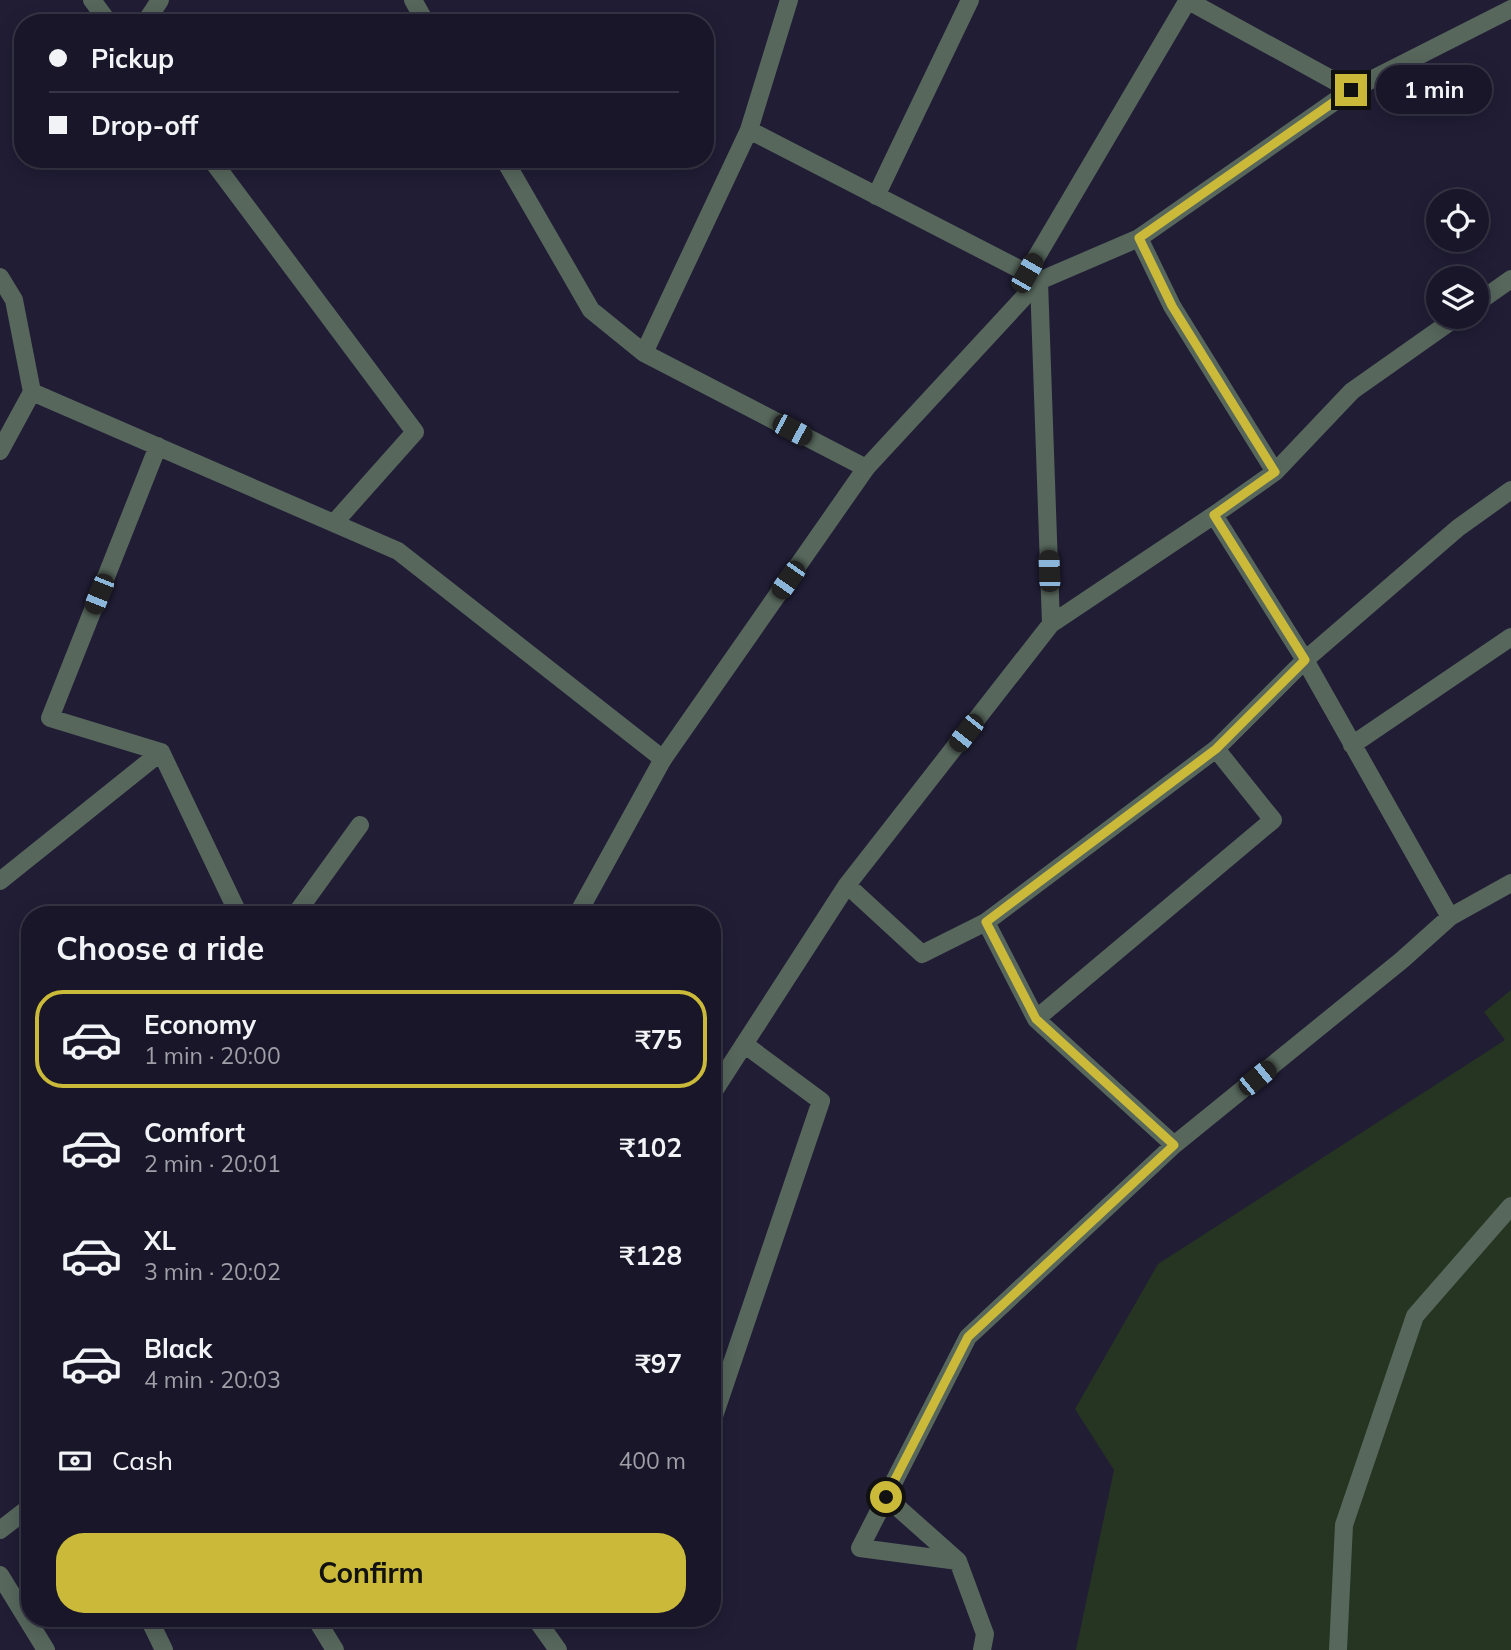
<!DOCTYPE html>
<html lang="en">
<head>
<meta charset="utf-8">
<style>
	:root { --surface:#181628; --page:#211f30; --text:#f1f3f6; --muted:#9f9fa8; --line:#363545; --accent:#cbba39 }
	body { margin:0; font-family:Mulish,sans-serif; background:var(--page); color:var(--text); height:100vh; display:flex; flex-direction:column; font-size:26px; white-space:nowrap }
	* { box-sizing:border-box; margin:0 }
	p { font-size:23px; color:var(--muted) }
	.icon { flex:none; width:38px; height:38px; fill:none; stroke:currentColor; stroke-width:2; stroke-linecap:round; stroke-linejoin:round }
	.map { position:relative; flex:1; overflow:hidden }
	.drawer { position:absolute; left:21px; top:906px; width:700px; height:721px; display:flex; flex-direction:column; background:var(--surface); border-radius:28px; box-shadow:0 4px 18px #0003,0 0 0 2px var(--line) }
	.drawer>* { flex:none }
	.banner { position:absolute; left:14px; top:14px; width:700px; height:154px; border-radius:28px; box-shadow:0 4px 18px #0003,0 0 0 2px var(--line); display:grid; align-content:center; height:154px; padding:0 35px; background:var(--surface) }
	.tools { position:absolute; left:1426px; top:189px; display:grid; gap:14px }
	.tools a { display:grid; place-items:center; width:63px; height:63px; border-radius:50%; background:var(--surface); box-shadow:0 4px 18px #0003,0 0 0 2px var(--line); font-size:35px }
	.end { position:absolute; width:32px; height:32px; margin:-16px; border:9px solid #cbba39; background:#111; box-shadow:0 0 0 4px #111 }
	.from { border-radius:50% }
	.bubble { position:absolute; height:49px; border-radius:24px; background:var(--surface); box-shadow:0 4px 18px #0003,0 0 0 2px var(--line); font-size:23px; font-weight:700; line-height:49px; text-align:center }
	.car { position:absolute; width:21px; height:42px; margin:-21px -10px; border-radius:9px; box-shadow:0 0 5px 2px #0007; background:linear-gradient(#222 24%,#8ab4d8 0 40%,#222 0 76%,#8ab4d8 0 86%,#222 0) }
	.banner b { display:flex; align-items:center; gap:24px; height:66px; font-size:26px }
	.banner b+b { border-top:2px solid var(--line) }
	.banner i { width:18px; height:18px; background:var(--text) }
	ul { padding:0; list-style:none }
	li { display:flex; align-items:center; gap:21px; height:98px; margin:0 14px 10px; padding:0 21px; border:4px solid transparent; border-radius:28px }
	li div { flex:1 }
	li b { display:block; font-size:26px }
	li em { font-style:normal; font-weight:700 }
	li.on { border-color:var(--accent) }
	li>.icon { width:63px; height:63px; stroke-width:1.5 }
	h2 { padding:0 35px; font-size:32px; line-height:84px }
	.pay { display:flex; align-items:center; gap:18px; height:77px; padding:0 35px; font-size:26px }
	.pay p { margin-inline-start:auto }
	.cta { display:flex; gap:14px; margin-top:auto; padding:14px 35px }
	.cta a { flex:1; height:80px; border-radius:28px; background:var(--accent); color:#111; font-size:28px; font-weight:700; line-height:80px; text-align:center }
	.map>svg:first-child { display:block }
	.green { fill:#263521 }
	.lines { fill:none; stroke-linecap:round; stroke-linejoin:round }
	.minor { stroke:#57675c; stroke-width:18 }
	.tertiary { stroke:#57675c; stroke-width:18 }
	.route { stroke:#cbba39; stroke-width:9 }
</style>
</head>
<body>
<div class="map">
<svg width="1511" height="1650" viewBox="0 0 1511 1650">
	<rect width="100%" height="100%" fill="#201d35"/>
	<path class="green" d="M1511,990v660h-435l38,-180 -39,-61 83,-145 347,-224 -21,-28z"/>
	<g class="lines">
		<path class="minor" d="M92,0l17,23
			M413,0l13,23
			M789,0l-40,130 278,143 12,8 12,343
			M1187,0l164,90
			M145,23l15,-23
			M211,159l204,273 -81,91
			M504,159l87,151 53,43 222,115
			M876,196l94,-196
			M1139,238l33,68 103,166
			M1027,273l161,-273
			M0,277l14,23 18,92 366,159 265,208
			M1477,303l34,-24
			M644,353l105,-223
			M158,446l-108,272 111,34
			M0,451l32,-59
			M1214,515l91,145 145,257
			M1352,745l159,-108
			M0,881l161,-129 78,163
			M847,885l75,69 64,-32 230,-173 89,-89 153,-132 53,-38
			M295,915l65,-90
			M986,922l50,97 138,126
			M1036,1019l237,-199 -57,-71
			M712,1094l135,-209 204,-261 163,-109 61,-43 77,-81 105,-74
			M712,1422l109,-321 -77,-57
			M886,1497l72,64 27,73 -3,16
			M958,1561l-98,-13 108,-211 206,-192 228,-185 48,-43 61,-34
			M0,1575l46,75
			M149,1619l15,31
			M316,1619l19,31
			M536,1619l22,31
			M1338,1650l6,-125 71,-209 96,-110"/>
		<path class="tertiary" d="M577,915l86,-156 203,-291 173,-187 100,-43 212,-148 160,-81
			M0,1530l30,-23"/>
	</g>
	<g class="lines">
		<path class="route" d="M886,1497l82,-160 206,-192 -138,-126 -50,-97 230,-173 89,-89 -91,-145 61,-43 -103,-166 -33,-68 212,-148"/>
	</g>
</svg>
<div class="tools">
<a><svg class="icon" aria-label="locate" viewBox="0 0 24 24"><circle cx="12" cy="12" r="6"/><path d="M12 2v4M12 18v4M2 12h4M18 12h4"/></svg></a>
<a><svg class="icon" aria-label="layers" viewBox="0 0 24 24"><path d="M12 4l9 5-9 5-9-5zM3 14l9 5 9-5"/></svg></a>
</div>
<i class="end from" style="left:886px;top:1497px"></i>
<i class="end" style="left:1351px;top:90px"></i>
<div class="bubble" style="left:1376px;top:65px;width:116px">1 min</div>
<i class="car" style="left:1027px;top:273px;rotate:30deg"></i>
<i class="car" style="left:792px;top:430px;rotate:118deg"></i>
<i class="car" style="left:1049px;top:571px;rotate:358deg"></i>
<i class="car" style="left:788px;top:580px;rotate:215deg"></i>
<i class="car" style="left:99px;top:594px;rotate:202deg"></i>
<i class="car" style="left:966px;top:733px;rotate:218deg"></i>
<i class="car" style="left:1257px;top:1078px;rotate:51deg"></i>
<div class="banner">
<b><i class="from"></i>Pickup</b>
<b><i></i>Drop-off</b>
</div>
<section class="drawer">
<h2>Choose a ride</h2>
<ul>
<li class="on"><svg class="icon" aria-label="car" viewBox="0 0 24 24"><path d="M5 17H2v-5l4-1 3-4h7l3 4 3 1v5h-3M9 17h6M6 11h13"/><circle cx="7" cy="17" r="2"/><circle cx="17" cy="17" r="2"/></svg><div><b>Economy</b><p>1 min · 20:00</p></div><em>₹75</em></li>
<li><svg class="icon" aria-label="car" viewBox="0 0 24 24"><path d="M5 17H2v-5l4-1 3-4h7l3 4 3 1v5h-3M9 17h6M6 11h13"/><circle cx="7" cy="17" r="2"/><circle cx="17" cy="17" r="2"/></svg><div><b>Comfort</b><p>2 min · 20:01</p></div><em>₹102</em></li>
<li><svg class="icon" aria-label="car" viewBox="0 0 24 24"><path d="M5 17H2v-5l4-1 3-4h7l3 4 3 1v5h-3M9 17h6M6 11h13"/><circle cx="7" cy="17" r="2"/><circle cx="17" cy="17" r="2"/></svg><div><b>XL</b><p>3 min · 20:02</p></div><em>₹128</em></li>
<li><svg class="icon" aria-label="car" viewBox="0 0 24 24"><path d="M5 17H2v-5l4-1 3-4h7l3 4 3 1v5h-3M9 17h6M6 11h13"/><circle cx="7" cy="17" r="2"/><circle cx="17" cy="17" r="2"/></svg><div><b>Black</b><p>4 min · 20:03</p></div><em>₹97</em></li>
</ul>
<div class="pay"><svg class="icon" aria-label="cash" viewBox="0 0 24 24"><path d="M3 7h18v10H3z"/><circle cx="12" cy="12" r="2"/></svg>Cash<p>400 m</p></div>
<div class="cta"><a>Confirm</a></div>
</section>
</div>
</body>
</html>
